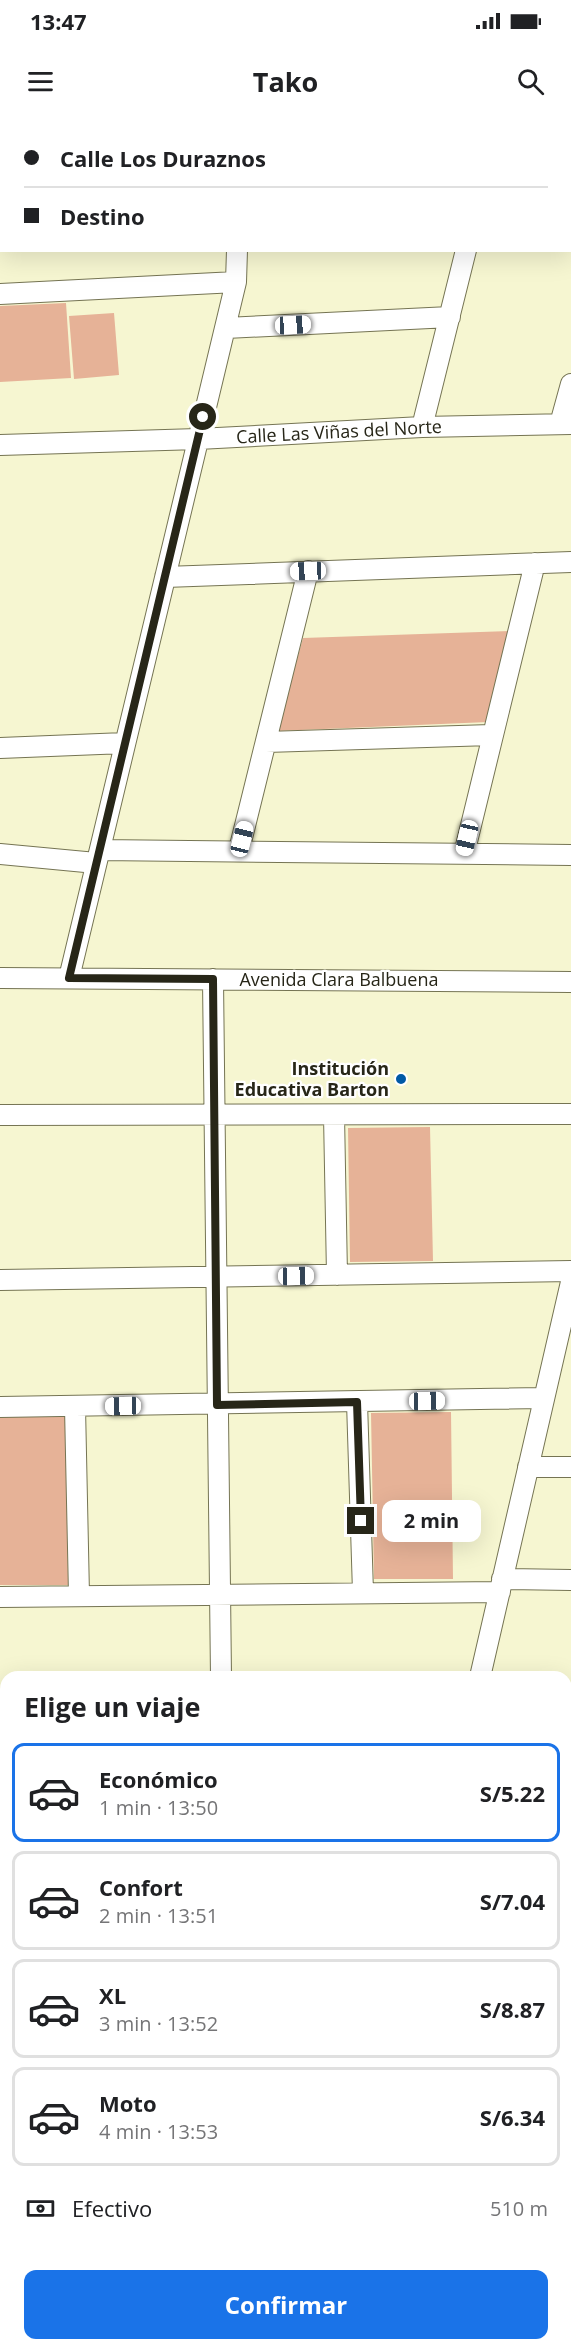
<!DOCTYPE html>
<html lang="es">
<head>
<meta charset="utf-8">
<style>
	:root { --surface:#fff; --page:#f6f6f6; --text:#202124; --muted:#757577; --line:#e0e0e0; --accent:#1a73e8 }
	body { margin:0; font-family:"Open Sans",sans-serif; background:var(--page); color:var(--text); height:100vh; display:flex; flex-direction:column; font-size:22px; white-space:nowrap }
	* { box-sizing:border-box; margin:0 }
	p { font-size:20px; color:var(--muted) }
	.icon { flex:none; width:33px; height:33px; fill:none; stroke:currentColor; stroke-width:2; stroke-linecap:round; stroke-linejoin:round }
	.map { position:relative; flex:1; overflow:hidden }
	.sheet { position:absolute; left:0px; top:1551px; width:572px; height:680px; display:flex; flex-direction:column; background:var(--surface); border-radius:18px 18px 0 0; box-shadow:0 6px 24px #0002 }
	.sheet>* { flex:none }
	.guide { position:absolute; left:0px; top:0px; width:572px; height:132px; box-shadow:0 6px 24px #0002; display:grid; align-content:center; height:132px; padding:0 24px; background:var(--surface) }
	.end { position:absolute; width:27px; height:27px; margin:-14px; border:8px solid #272618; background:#fff; box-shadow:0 0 0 3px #fff }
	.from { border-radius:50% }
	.bubble { position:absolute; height:42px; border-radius:12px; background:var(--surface); box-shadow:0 6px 24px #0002; font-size:20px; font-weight:700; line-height:42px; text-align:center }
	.car { position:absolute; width:18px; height:36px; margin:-18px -9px; border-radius:8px; box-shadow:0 0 4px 2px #0007; background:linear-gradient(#fff 24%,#345 0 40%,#fff 0 76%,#345 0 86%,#fff 0) }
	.guide b { display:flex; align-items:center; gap:21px; height:57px; font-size:22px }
	.guide b+b { border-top:2px solid var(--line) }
	.guide i { width:15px; height:15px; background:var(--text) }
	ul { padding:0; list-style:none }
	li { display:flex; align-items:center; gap:18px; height:99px; margin:0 12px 9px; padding:0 12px; border:3px solid var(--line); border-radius:12px }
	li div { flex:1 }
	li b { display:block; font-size:22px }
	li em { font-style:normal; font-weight:700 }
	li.current { border-color:var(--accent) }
	li>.icon { width:54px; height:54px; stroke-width:1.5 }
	h2 { padding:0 24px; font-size:27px; line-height:72px }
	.pay { display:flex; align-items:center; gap:15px; height:66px; padding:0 24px; font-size:22px }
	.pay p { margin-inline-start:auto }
	.cta { display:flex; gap:12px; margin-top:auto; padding:12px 24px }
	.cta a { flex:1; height:69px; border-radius:12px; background:var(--accent); color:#fff; font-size:24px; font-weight:700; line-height:69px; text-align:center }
	.status { display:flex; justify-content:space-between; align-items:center; height:42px; padding:0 30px; background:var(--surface); direction:ltr }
	.status svg { height:16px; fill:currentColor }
	header { display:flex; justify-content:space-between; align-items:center; height:78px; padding:0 24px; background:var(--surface); font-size:27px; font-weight:700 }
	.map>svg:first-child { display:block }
	.green { fill:#e6b297 }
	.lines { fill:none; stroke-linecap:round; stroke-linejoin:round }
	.minor-casing { stroke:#757453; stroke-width:22 }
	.tertiary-casing { stroke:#757453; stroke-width:27 }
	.minor { stroke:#fff; stroke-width:20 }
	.tertiary { stroke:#fff; stroke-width:24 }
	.route { stroke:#272618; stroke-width:8 }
	.poi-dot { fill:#0059a6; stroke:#fff; stroke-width:2 }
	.labels { text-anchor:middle; stroke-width:4.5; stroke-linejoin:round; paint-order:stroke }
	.street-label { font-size:18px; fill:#272618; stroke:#fff }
	.poi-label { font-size:18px; font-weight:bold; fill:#272618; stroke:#fff; text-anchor:end }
</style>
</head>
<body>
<div class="status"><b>13:47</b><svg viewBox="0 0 49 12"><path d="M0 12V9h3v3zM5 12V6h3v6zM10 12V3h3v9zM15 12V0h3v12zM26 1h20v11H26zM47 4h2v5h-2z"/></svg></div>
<header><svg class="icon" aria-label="menu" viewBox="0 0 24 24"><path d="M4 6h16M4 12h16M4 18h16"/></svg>Tako<svg class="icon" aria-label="search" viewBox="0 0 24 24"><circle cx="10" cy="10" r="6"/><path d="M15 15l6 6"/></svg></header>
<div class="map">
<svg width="571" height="2230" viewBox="0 0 571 2230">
	<rect width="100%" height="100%" fill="#f6f6d1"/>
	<path class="green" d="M66,183l5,75 -71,4v-76z
		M114,193l5,62 -45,4 -5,-63z
		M511,511l-23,91 -211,9 26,-93z
		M430,1007l3,134 -83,1 -2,-134z
		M451,1292l2,167h-79l-3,-166z
		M66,1295l2,170h-68v-169z"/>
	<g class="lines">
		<defs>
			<path id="minor" d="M237,0v2
				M570,41h1
				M0,46h2
				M0,174l236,-12
				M226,208l224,-11
				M560,304l11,-40
				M422,307l44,-177
				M0,325l198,-6 224,-12 149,-3
				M165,457l406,-15
				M266,622l225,-7
				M0,628l125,-5
				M100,730l471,5
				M239,730l69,-279
				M0,734l96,9
				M464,734l71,-291
				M0,858l571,4
				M69,858l167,-696 1,-32
				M213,859l8,698
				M0,995l571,-1
				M334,995l3,160
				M0,1160l571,-9
				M357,1282l6,190
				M0,1287l544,-9
				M75,1287l4,188
				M528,1347h43
				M502,1459l69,1
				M0,1477l500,-5
				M480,1557l91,-395
				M566,1591h5
				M0,1594h6
				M0,1719h6
				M0,1889h6
				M0,2152l6,1
				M566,2173l5,-15
				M181,2224l1,6
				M375,2224v6
				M399,2224l10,6
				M544,2230l2,-6"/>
			<path id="tertiary" d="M566,1746h5
				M0,1750h6"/>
		</defs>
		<use href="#minor" class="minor-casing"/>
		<use href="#tertiary" class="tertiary-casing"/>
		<use href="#minor" class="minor"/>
		<use href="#tertiary" class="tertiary"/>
	</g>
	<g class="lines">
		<path class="route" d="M203,297l-134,561 144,1 4,426 140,-3 4,119"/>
	</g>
	<circle class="poi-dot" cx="401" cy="959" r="6"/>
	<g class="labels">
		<g class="street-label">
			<text transform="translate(339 312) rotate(-3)" y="6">Calle Las Viñas del Norte</text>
			<text x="339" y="866">Avenida Clara Balbuena</text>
		</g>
		<g class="poi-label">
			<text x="389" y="955">Institución<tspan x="389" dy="21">Educativa Barton</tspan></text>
		</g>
	</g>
</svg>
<i class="end from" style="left:203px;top:297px"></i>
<i class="end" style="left:361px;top:1401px"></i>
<div class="bubble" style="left:382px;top:1380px;width:99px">2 min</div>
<i class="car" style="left:293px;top:205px;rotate:87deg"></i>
<i class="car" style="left:308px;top:451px;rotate:268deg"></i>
<i class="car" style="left:467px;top:718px;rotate:193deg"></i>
<i class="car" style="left:242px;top:719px;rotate:14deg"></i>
<i class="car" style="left:296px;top:1156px;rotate:89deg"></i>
<i class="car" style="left:427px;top:1281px;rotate:89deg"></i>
<i class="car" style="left:123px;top:1286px;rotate:269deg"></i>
<div class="guide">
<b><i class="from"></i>Calle Los Duraznos</b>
<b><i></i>Destino</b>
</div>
<section class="sheet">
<h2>Elige un viaje</h2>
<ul>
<li class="current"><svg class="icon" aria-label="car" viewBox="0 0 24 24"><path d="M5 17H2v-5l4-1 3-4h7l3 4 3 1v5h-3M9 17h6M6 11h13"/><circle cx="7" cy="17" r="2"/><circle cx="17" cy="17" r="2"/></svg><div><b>Económico</b><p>1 min · 13:50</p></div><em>S/5.22</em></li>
<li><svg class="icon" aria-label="car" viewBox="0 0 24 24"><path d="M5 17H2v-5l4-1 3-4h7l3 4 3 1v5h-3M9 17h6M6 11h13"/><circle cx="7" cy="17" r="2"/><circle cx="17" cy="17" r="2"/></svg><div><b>Confort</b><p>2 min · 13:51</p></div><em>S/7.04</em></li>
<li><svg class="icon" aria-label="car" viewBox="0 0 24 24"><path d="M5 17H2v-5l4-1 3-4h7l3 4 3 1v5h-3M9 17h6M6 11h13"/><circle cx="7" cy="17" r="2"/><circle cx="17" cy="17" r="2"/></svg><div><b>XL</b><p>3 min · 13:52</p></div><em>S/8.87</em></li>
<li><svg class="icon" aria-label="car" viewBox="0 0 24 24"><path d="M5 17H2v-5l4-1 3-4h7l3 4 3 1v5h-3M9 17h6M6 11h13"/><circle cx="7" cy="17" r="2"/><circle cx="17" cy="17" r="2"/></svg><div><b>Moto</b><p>4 min · 13:53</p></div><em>S/6.34</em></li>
</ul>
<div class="pay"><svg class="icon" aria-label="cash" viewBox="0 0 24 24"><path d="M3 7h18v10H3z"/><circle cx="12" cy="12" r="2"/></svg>Efectivo<p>510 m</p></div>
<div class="cta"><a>Confirmar</a></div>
</section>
</div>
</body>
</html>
